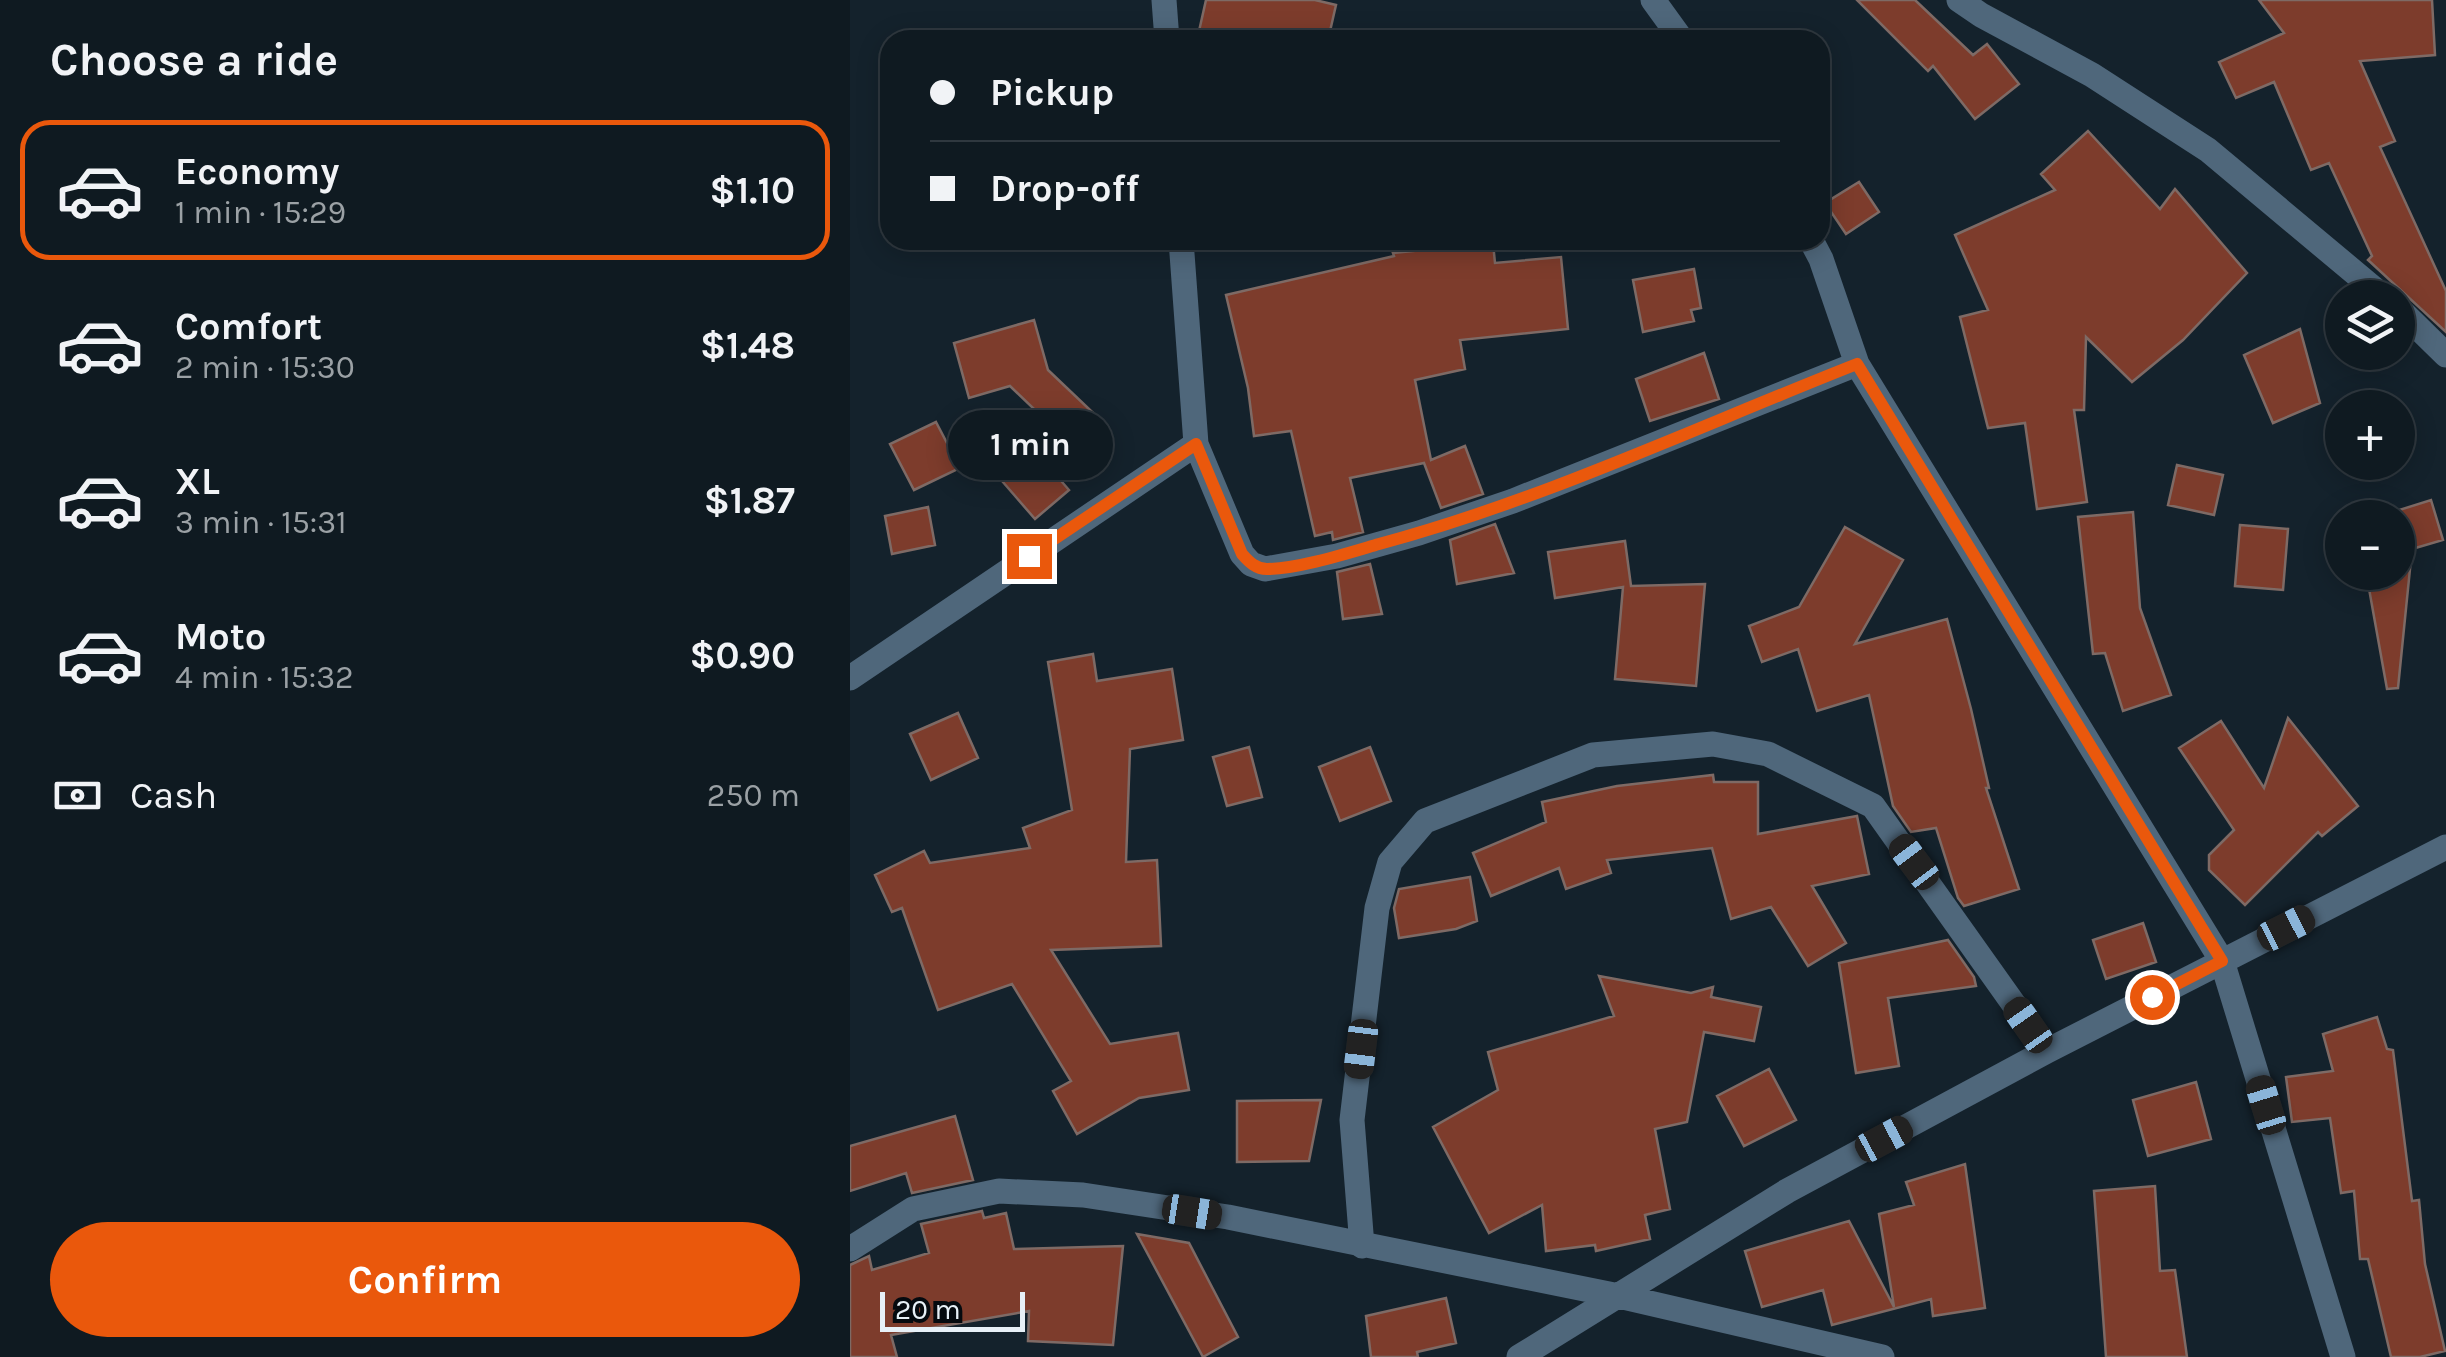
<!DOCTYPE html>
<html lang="en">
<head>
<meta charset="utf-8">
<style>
	:root { --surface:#0f1a21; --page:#18232a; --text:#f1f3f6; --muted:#9ba1a5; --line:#2f383f; --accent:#ea580c }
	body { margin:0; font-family:Karla,sans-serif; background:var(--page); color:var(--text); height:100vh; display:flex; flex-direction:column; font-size:38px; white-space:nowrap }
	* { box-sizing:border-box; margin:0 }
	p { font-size:32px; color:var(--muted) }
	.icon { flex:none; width:55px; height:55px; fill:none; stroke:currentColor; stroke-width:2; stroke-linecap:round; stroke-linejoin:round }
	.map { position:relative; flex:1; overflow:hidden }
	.details { display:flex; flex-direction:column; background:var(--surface); width:850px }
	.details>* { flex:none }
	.guide { position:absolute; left:30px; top:30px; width:950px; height:220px; border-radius:30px; box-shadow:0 5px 25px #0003,0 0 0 2px var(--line); display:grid; align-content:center; height:220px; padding:0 50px; background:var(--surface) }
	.tools { position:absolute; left:1475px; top:280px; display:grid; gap:20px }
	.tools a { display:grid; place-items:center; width:90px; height:90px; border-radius:50%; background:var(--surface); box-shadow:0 5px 25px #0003,0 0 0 2px var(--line); font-size:50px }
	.scale { position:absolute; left:30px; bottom:25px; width:145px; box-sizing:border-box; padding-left:10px; border:5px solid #e7f0f7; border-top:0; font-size:28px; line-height:35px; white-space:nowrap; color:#e7f0f7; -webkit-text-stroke:8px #050a0f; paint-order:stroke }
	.end { position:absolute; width:45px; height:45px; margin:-22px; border:12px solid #ea580c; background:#fff; box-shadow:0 0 0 5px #fff }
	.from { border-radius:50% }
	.bubble { position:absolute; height:70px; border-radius:35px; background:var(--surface); box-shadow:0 5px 25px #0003,0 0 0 2px var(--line); font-size:32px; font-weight:700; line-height:70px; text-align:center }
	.car { position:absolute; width:30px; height:60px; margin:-30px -15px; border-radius:12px; box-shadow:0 0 8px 2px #0007; background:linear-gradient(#222 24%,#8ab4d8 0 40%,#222 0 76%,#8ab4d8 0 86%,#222 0) }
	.guide b { display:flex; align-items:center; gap:35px; height:95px; font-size:38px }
	.guide b+b { border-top:2px solid var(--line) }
	.guide i { width:25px; height:25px; background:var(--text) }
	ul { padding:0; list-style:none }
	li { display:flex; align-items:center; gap:30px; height:140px; margin:0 20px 15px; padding:0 30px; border:5px solid transparent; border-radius:30px }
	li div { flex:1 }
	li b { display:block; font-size:38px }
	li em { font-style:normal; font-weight:700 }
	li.current { border-color:var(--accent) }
	li>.icon { width:90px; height:90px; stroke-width:1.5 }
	h2 { padding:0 50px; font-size:45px; line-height:120px }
	.pay { display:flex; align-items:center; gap:25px; height:110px; padding:0 50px; font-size:38px }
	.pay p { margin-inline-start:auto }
	.cta { display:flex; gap:20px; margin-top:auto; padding:20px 50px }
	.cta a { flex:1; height:115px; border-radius:60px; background:var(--accent); color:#fff; font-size:40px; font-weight:700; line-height:115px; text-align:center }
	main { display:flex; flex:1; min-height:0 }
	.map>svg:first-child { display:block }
	.building { fill:#7d3c2c; stroke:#7e6a65; stroke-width:2.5 }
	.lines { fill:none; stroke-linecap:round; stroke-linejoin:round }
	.street { stroke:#4f677b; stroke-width:25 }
	.route { stroke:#ea580c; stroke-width:12 }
</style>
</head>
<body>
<main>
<section class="details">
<h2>Choose a ride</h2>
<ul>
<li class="current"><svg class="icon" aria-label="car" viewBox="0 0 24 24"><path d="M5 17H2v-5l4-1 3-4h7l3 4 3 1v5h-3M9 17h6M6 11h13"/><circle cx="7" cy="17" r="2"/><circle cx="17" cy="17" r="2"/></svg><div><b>Economy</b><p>1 min · 15:29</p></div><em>$1.10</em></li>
<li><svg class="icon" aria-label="car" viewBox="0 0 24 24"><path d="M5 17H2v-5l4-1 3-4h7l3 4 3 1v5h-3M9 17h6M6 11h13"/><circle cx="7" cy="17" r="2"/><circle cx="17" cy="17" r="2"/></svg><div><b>Comfort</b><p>2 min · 15:30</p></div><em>$1.48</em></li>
<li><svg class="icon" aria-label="car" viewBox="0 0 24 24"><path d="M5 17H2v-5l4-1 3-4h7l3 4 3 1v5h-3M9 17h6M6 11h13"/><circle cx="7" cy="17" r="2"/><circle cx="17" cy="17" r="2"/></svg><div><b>XL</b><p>3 min · 15:31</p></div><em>$1.87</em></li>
<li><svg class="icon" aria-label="car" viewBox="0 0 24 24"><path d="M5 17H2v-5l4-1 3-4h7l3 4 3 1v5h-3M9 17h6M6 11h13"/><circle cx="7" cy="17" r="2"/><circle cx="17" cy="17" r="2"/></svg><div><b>Moto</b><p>4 min · 15:32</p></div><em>$0.90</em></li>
</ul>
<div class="pay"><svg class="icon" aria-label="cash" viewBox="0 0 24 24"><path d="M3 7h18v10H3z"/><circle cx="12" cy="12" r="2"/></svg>Cash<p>250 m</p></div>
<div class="cta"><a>Confirm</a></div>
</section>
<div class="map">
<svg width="1596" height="1357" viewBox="0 0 1596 1357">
	<rect width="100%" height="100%" fill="#14222c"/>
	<path class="building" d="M356,0h109l21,5 -8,35h-131z
		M1007,0h58l58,55 14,-11 32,40 -44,35 -42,-53 -5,5z
		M1409,0h173l3,55 -75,6 35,80 -15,6 66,144v41l-78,-72 4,-4 -43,-93 -18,7 -37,-88 -38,16 -17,-36 65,-29z
		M1238,131l72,78 15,-20 72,84 -64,67 -51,42 -46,-45 -2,73h-10l13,92 -50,7 -12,-86 -37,5 -28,-111 28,-7 -33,-75 100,-45 -14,-16z
		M1009,182l20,30 -33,22 -21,-31z
		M643,243l2,20 66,-6 7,72 -108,11 5,29 -50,11 16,80 34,-14 18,48 -42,14 -17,-45 -74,15 13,54 -30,8 -1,-8 -17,4 -24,-105 -37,5 -6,-48 -22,-93 168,-39 -1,-3z
		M844,269l7,39 -10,2 3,11 -51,11 -10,-52z
		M184,320l14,50 60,57 -27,27 -71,-68 -41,12 -15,-55z
		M1450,329l20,74 -47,20 -29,-68z
		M854,353l15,46 -69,22 -14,-42z
		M86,422l24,46 -46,22 -24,-46z
		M186,452l33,38 -34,29 -33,-38z
		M1327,465l46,10 -9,40 -46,-10z
		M1581,500l12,40 -31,9 -14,139 -11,1 -21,-117h32v-54h-24z
		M78,507l7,38 -43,9 -7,-38z
		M1283,512l7,96 31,87 -48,16 -18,-58 -12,1 -15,-137z
		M645,524l19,49 -57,11 -7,-44z
		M1390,525l48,4 -5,61 -48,-4z
		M995,527l58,33 -48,84 92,-25 24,90 18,79h-3l33,101 -55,17 -6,-8 -22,-70 -25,4 -18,-26 -24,-111 -52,16 -19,-62 -36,13 -13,-36 50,-19z
		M775,541l6,45 74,-2 -9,102 -81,-7 8,-92 -68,11 -7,-46z
		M520,564l12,50 -39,5 -6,-47z
		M243,654l4,27 75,-12 11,71 -53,9 -4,113 31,-2 4,86 -110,4 59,94 68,-11 11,57 -50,8 -62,36 -24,-43 18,-10 -59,-97 -74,26 -36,-102 -10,4 -17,-37 49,-24 6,12 100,-15 -7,-20 49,-18 -24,-148z
		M108,713l20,45 -47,22 -21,-46z
		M1438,718l70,88 -36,30 -4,-4 -73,73 -36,-35v-15l25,-25 -55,-82 42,-27 43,67z
		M399,747l13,50 -35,9 -14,-49z
		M520,747l21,54 -51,20 -21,-54z
		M863,775l1,7h44v52l99,-18 12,58 -57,12 34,57 -38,23 -37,-59 -40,12 -19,-71 -105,12 4,13 -45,16 -7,-21 -68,28 -18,-43 73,-31 -4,-20 75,-16z
		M620,877l7,44 -21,8 -57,9 -5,-30 5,-19z
		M1293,923l13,39 -50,17 -13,-39z
		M1098,940l26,37 2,9 -88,12 11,68 -43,7 -17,-110z
		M749,976l92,17 22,-6 -2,10 50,10 -7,34 -50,-9 -17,90 -32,7 15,80 -25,6 5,24 -54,12 -1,-6 -49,6 -4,-46 -53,28 -56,-106 65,-37 -10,-38 126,-36z
		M1527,1017l10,32 6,1 19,151 7,-1 6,64 20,87 -25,6h-29l-23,-98h-8l-6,-68 -13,2 -11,-75 -38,4 -6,-45 47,-6 -10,-37z
		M919,1069l27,51 -52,26 -27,-50z
		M1346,1082l15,57 -63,17 -15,-56z
		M471,1100l-12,61 -72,1v-61z
		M105,1116l18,64 -61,13 -6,-20 -56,18v-45z
		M1115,1164l20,144 -52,8 -2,-17 -99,26 -9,-35 -61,17 -17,-56 104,-30 45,86 -15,-93 35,-9 -8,-23z
		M1305,1186l5,85 15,-1 12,87h-81l-12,-166z
		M132,1211l2,7 22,-5 8,36 109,-3 -10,99 -85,-4 1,-30 -138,24 6,22h-47v-92l19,-9 3,14 57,-17 -8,-29z
		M287,1234l52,9 49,94 -35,20z
		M596,1298l10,45 -39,9 1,5h-47l-5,-41z"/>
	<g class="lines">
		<path class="street" d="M314,0l3,40
			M803,0l29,40
			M1109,0l22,15 111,60 116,75 177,148
			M331,240l15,204 46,110 9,10 14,5 72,-13 82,-23 94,-32 344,-137
			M961,240l10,19 36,105 365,597 121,396
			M1548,308l48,47
			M0,678l346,-234
			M512,1246l-10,-126 25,-212 13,-46 35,-41 168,-66 120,-11 55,10 105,52 174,245
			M0,1249l63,-40 86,-18 84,4 145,22 391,79 263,61
			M669,1357l268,-166 260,-140 399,-204"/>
	</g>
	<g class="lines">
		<path class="route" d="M179,556l167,-112 46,110c7,8 14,15 25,15 31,0 81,-16 112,-25 164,-44 320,-118 478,-180l365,597 -70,36"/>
	</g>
</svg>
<div class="tools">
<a><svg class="icon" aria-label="layers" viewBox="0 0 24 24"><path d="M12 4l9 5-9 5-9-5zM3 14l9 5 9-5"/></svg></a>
<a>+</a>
<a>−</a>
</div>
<div class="scale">20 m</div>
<i class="end from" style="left:1302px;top:997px"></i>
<i class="end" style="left:179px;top:556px"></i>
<div class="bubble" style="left:98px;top:410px;width:165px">1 min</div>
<i class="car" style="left:1064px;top:862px;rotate:323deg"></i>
<i class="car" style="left:1436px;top:928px;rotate:63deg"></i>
<i class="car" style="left:1178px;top:1025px;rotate:325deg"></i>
<i class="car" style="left:511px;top:1049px;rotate:187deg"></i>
<i class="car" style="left:1416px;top:1105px;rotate:343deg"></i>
<i class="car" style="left:1034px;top:1139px;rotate:62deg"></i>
<i class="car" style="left:342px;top:1212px;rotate:99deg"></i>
<div class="guide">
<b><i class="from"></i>Pickup</b>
<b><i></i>Drop-off</b>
</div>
</div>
</main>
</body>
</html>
